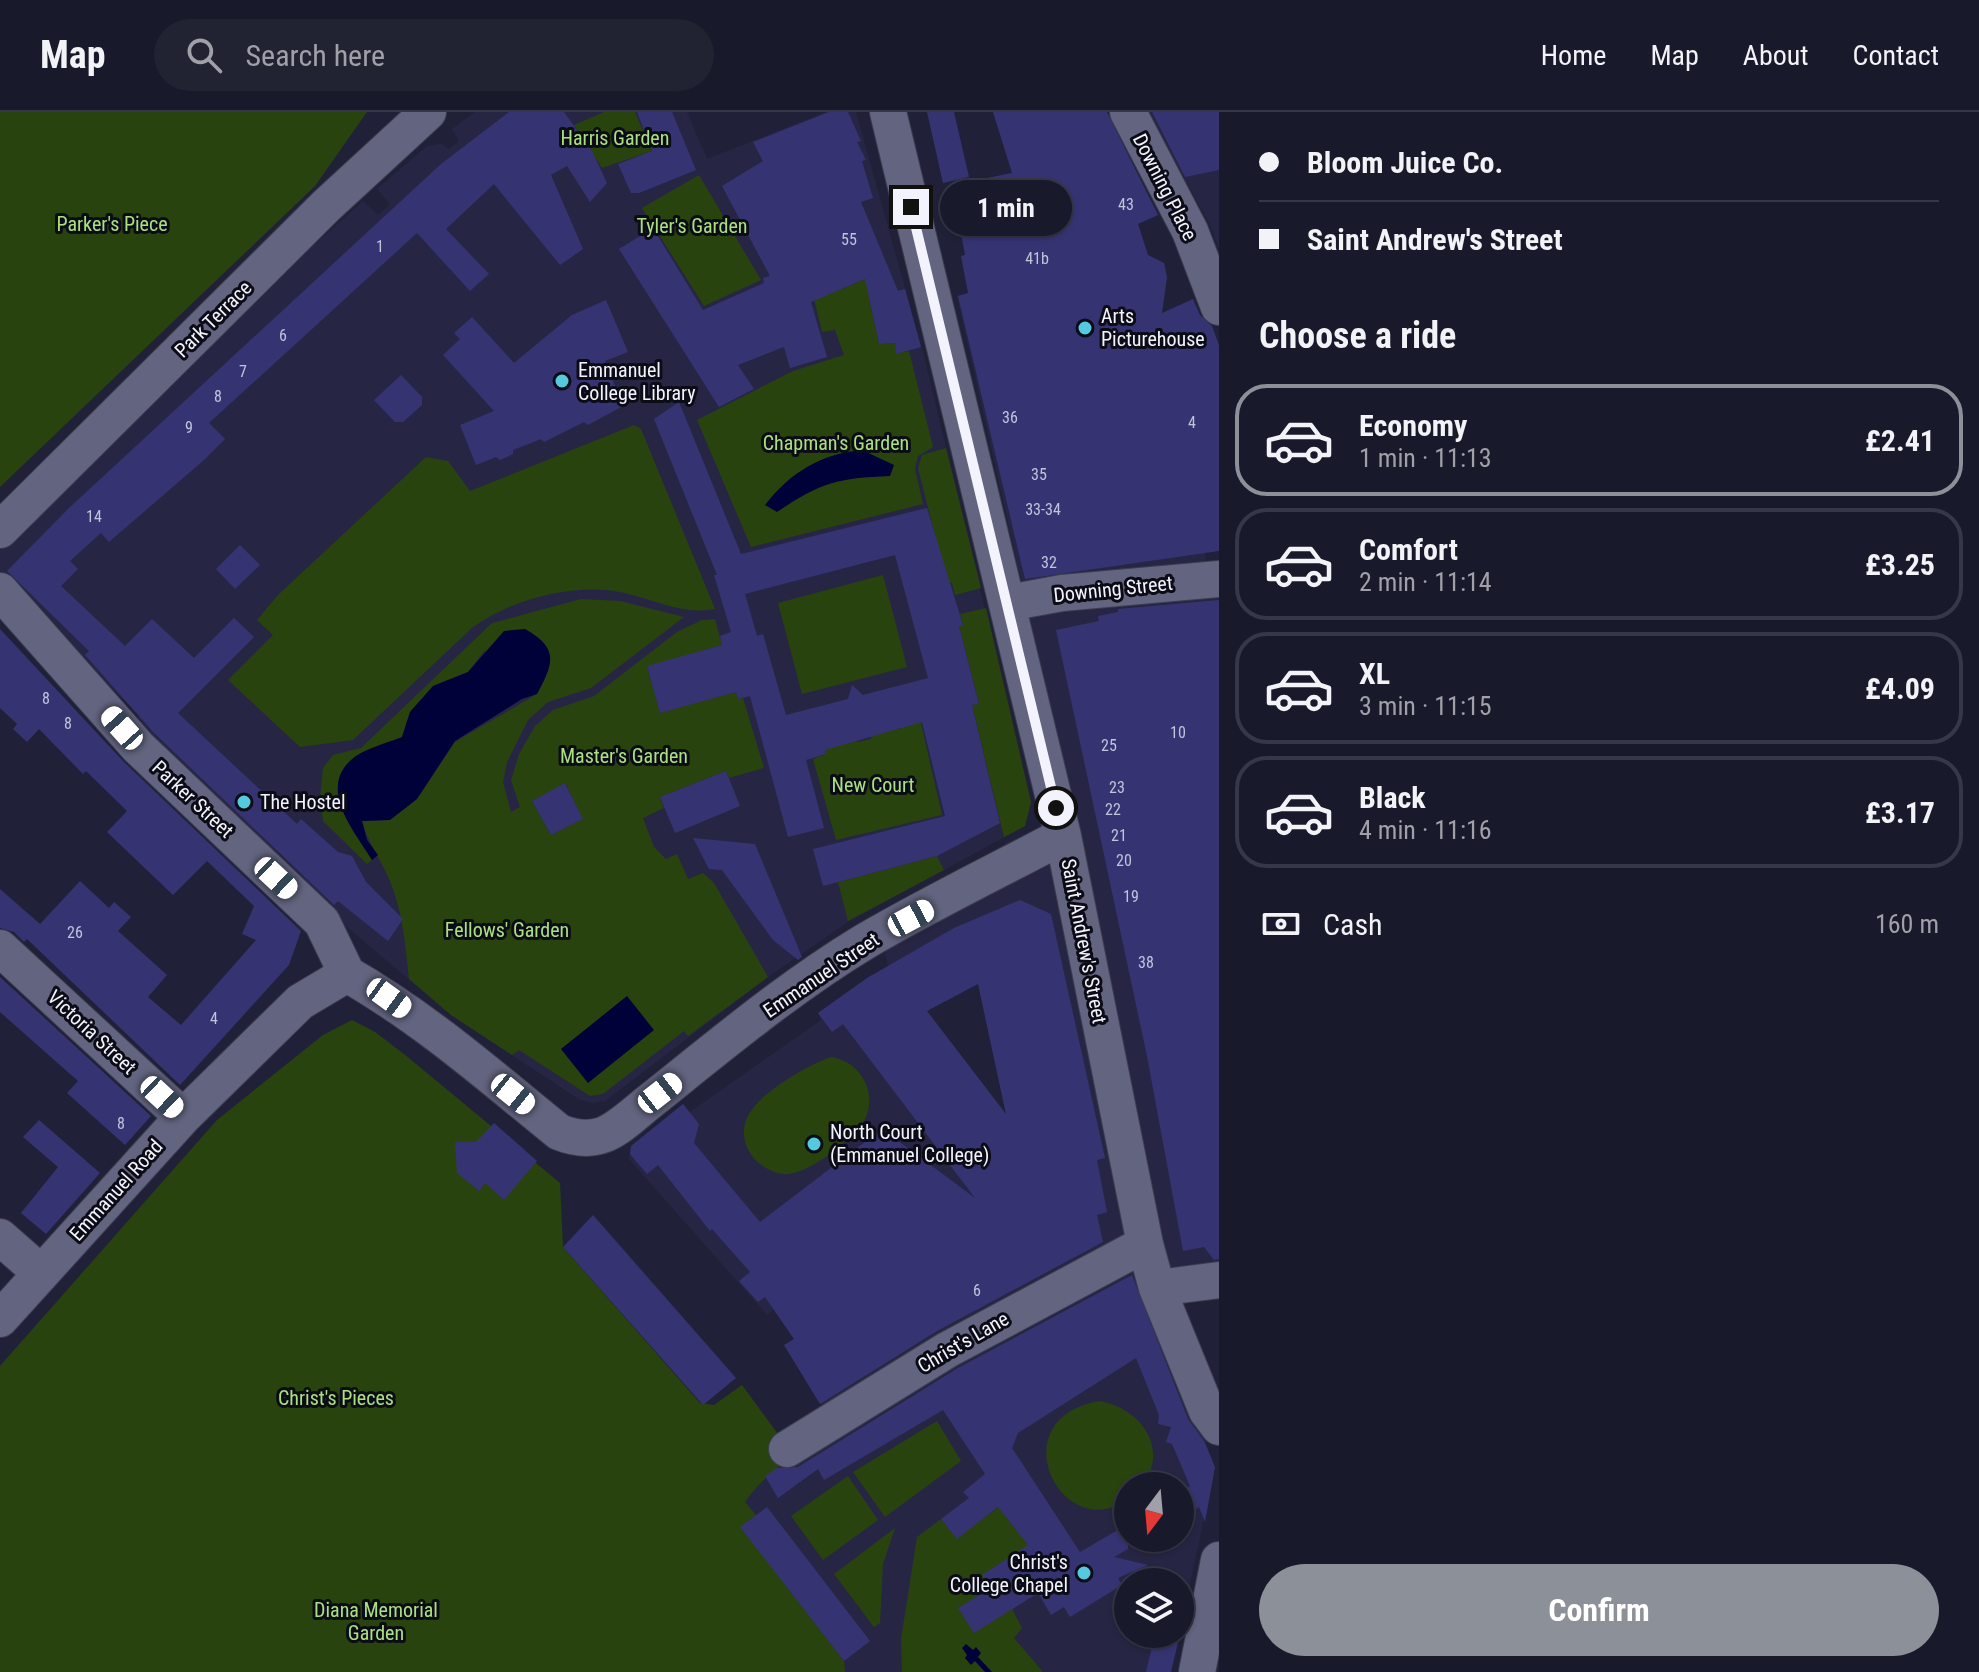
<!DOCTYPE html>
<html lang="en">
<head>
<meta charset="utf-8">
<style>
	:root { --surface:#18192a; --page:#212232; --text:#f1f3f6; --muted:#9fa0a8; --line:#363847; --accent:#8c9099 }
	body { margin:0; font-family:"Roboto Condensed",sans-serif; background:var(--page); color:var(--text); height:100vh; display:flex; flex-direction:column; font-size:30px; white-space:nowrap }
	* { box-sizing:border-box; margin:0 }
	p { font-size:26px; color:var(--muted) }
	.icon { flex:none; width:44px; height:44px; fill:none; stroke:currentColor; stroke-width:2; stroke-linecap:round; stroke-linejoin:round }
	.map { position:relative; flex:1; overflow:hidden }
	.details { display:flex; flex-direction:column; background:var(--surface); width:760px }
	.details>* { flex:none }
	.top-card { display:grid; align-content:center; height:176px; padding:0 40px; background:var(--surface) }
	.needle { width:52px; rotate:196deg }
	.fabs { position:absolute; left:1114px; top:1360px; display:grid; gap:16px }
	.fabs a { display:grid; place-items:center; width:80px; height:80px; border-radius:50%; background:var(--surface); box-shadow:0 2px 6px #0004,0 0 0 2px var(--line); font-size:40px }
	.end { position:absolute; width:36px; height:36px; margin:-18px; border:10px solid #f2f3fd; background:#111; box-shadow:0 0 0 4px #111 }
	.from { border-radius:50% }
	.bubble { position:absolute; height:56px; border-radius:28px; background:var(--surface); box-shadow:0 2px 6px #0004,0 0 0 2px var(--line); font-size:26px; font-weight:700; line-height:56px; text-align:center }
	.car { position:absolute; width:24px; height:48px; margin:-24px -12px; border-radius:10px; box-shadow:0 0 6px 2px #0007; background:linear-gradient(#fff 24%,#345 0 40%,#fff 0 76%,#345 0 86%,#fff 0) }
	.top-card b { display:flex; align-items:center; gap:28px; height:76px; font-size:30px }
	.top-card b+b { border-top:2px solid var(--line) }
	.top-card i { width:20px; height:20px; background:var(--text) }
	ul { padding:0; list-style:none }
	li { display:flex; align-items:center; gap:24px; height:112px; margin:0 16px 12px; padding:0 24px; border:4px solid var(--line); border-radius:32px }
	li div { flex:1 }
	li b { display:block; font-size:30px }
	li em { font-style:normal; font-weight:700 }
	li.on { border-color:var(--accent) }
	li>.icon { width:72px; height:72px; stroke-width:1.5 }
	h2 { padding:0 40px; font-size:36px; line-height:96px }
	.pay { display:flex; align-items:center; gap:20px; height:88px; padding:0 40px; font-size:30px }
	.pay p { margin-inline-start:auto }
	.cta { display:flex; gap:16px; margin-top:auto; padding:16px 40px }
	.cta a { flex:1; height:92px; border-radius:48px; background:var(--accent); color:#fff; font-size:32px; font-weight:700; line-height:92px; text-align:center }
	header { display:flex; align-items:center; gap:48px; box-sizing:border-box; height:112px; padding:0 40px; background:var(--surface); border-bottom:2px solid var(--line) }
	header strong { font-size:38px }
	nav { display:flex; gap:44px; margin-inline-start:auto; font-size:28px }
	.search { width:560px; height:72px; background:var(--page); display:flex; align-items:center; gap:20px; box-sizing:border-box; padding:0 28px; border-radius:44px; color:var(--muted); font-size:30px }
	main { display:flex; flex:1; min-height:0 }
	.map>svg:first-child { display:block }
	.built { fill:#262644; fill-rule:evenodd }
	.green { fill:#29430f; fill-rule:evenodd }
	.water { fill:#000139 }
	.building { fill:#363373; fill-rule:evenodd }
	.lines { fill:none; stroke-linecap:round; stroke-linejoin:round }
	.minor-casing { stroke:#3d3d50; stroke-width:38 }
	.minor { stroke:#636580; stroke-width:36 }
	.route { stroke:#f2f3fd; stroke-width:10 }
	.poi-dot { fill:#55cadf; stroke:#0b0c16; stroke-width:3 }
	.labels { text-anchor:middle; stroke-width:6; stroke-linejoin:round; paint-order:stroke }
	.number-label { font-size:16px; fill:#c3c3da }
	.park-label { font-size:20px; fill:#abe080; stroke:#0b0c16 }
	.street-label { font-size:20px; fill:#f2f3fd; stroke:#0b0c16 }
	.poi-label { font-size:20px; fill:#f2f3fd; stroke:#0b0c16; text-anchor:start }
</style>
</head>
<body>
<header>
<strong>Map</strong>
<div class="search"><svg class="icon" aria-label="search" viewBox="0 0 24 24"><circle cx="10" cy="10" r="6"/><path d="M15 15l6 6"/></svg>Search here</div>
<nav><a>Home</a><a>Map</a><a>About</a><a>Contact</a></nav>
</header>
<main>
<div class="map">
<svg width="1219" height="1560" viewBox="0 0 1219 1560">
	<rect width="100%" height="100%" fill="#202138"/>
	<path class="built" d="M475,0h212l20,47 119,-47h30l69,248 106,442 -6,24 -177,96 -80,55 -163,124 -12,2 -13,-3 -129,-85 -123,-104 -192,-189 3,-7 -139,-136v-31l217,-216 146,-131 15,14 12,-11 -13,-15 50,-43 15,-2 7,5 10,-8 -7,-12z
		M1148,0h71v137l-8,-22z
		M1056,163l140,197 14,124h9v681l-51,-9 21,146 5,12 4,-1 3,5 14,37 -44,205h-553l135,-183 12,-13 41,-28 18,-38 -40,-65 10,-6 -15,-22 34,-39 -46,37 -138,-156 2,-13 52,-42 7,8 131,-92 -3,-7 55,-39 125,168 -42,33 55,-37 -26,-121 26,-6 -8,-40 -79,41 -36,-45 -4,-21 195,-109 -122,-541zM1128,1374h52v52h-52zM1128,1470h52v52h-52z"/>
	<path class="green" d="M0,0h367l-52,74 -315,301z
		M604,0h31l17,39 -50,17 -28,-43z
		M699,63l62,105 -57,26 -62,-98z
		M831,150l11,27 44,-19 -17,28 10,46 16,-1 2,10 12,-2 24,96 -15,9 -3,13 8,35 -172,43 -54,-127 96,-49 51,-16 -9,-25 -13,2 -16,-66z
		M634,313l7,4 74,180c-32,6 -60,-9 -90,-16 -49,-11 -113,6 -152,34l-120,113 -53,7 -72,-67 45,-45 -16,-15 21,-25 148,-138 22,4 22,30z
		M946,336l35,140 -26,7 -3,-12h-5l-29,-115 4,-13z
		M883,463l24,92 -105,27 -24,-91z
		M581,487l39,2 64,16 -93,71 -43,14 -20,18 -21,42 -4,20 8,30 9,-5 -9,-27 8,-26 16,-28 18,-16 41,-14 83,-64 25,-12 13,-1 7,26 -75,22 13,45 76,-20 2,7 5,-1 21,70 -35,10 -3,-7 -66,26 4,11 -21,10 11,29 12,12 11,-5 11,25 15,-6 11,10 54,94 -80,59 -4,-5 -81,63 -13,2 -71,-46 -7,5 -61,-40 -42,-36c-4,-35 -6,-68 -20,-100 -9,-21 -21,-37 -27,-58l28,-1 27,-21 38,-57 82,-48 -52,-44 -17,22 -35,14 -23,26 -8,25 -26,11 -34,62 30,50 -5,4 -44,-43 -3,-22 3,-31 10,-13 28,-7 131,-125zM566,672l16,35 -31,16 -19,-34z
		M986,496l45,194 -6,24 -21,11 -32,-132 7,-2 -20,-77 4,-2 -3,-10z
		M920,607l22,96 -106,25 -23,-81 13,-5 -3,-10 30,-8 4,6 14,-3 1,-8 28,-2 1,-5z
		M937,744l7,14 -96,51 -10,-39z
		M352,908l23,12 29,22 156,129 3,64 137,156 14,2 28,-20 52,71c-20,14 -35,26 -49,46l11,13 -15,12 103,134 1,11h-845v-306l217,-246 106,-85z
		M831,945c28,4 46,33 35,60 -9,20 -60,60 -83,57 -29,-4 -51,-36 -32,-63 14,-21 57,-46 80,-54z
		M1099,1289c40,6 72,47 43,85h-14v14c-68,45 -129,-81 -29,-99z
		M937,1309l24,40 -76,56 -32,-45z
		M848,1364l30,44 -55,40 -32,-44z
		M1004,1391l2,14 40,46 -44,-1 -19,13 8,13 -32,20 53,1 10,19 -8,10 29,34h-141l-1,-33 16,-102 24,-18 16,19z
		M895,1416l-12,36 -3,59 -6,4 -40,-53z"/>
	<path class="water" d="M862,338l32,15 -4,11c-53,2 -70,7 -113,36l-12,-7c25,-32 55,-51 97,-55z
		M525,517c34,19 29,34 12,65l-15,5 -67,42 -38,58 -27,21 -28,1 5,19 11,15 -6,5c-17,-28 -54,-70 -21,-100 12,-11 36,-17 51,-23l8,-25 23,-26 35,-14 36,-41z
		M627,884l27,34 -66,53 -27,-34z
		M966,1532l7,6 3,-3 5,6 -3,4 14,15h-7l-10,-11 -4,4 -6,-7 2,-3 -5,-7z"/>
	<path class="building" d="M509,0h55l28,39 15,32 -17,19 -23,-36 -16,9 32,74 -23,16 -66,-81 -48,45 43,45 -19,17 -53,-58 -208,190 16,16 -21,21 -95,82 -8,-9 -31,28 8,8 -17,17 64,60 27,-27 42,39 40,-40 20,19 -76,76 119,111 4,-5 37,33 14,4 14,26 37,37 -15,22 -50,-40 -4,4 -181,-173 -68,-77 4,-4 -82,-80 62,-63 372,-344z
		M637,0h35l24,58 -57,23h-8l-13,-29 34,-13z
		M829,0h19l13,29 -4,1 9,18 -4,1 11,37 -12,4 37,89 7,-2 16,58 -25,7 -1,-11 -16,1 -14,-65 -54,23 16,55 -37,11 -6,-21 -46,18 16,24 -35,18 -100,-158 34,-21 50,82 61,-27 -1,-5 7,-2 -48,-90 41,-25 -10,-19z
		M927,0h27l15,65 -26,6z
		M993,0h114l51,103 -20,9 10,31 16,8 3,14 -5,36 31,-14 7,16 12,11 7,19v206l-194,28 -67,-283 10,-3 -7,-37 4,-1 -13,-70 60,-12z
		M1152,0h67v58l-34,7z
		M606,188l22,52 -23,9 18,45 -35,19 -4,-3 -40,20 -3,-3 -28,11v4l-13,6 -4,-3 -20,8 -16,-40 34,-14 -51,-56 17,-16 -6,-6 18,-16 42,46 58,-48z
		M401,263l21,22v8l-19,17h-8l-21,-22z
		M679,290l62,152 186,-46 36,117 -4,1 20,78 -7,1 28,118 -63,33 -114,30 -10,-37 132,-33 -23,-94 -97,28 1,4 -20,6 18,68 -36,9 -38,-141 -12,3 -2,-7 -76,21 -13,-47 75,-21 -2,-9 11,-4 -17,-57h3l-63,-156zM895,443l33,123 -65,17 -11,-10 -4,14 -62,16 -23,-81 -6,2 -12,-42z
		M240,433l20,20 -25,24 -19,-20z
		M1219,488v659l-5,1 -10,-13 -21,4 -36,-195 -91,-426 43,-9 -1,-5 20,-4v-3z
		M0,517l124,133 177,169 -12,34 -109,120 -153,-146 -3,3 -10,-10 -14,-4v-39l40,35 40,-43 29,27 5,-6 17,15 -13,14 49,44 -19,22 33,28 75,-85 -14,-6 12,-28 -47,-45 -34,34 -66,-63 20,-21 -41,-40 -3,3 -44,-45 -12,13 -14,-13 4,-5 -17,-16z
		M726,659l14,35 -65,27 -15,-36z
		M565,671l18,36 -32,16 -19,-34z
		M693,726l62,6 47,113 -4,3 -25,-20 -51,-70 -13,-1z
		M1020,788l31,14 54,244 -8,2 10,52 -10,3 6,27 -166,89 -117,73 -36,-59 10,-6 -29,-42 -7,5 -19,-21 11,-9 -38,-43 -2,2 -52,-66 -11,9 -17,-20 1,-8 52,-42 16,20 -5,19 66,79 122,-93 93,69 -132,-174 -11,8 -14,-19 49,-35 87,-50zM978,872l28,130 -79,-103z
		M0,865l151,139 -26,29 -58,-52 11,-12 -78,-69z
		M39,1008l61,53 -54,61 -25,-21 37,-46 -35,-30z
		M494,1011l43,38 -33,39 -19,-17 -6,8 -22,-18 -2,-31h21z
		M593,1103l143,163 -33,27 -140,-158z
		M1132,1163l56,144 16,22 11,26 -10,55 -6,-15 -19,12v-27l10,-6 -18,-42 -6,-2 5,-15 -13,-3 1,-9 -23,-57 -118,75 -6,15 68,104 48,-28v25l-14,8 34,8 -30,13 4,7 -52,32 -6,-10 -13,8 -13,-22 -64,40 -16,-25 33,-20 -9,-13 46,-30 -30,-38 -41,32 -16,-20 28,-21 -6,-6 22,-18 -42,-64 -119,70 -6,-11 -40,29 -13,-22 12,-8 21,-1 160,-99z
		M767,1395l103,134 -26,20 -104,-134z
		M1155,1522h25l-9,38h-25z"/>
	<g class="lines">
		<defs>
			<path id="minor" d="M888,0l175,724 82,408 12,44 50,123 12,16
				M1128,0l62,119 29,76
				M0,418l326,-324 102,-94
				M0,479l138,156 184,175 25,52
				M1008,491l54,-10 157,-14
				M0,836l183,169
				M347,862c77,44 143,102 212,158 42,17 59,-5 90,-30 69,-55 139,-114 215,-160 65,-38 133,-71 199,-106
				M0,1125l41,36
				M1157,1176l62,-8
				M0,1207l183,-202 117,-115 47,-28
				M787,1337l160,-99 198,-106
				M1197,1560l22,-112"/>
		</defs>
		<use href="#minor" class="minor-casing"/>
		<use href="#minor" class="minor"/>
	</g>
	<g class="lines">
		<path class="route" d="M911,95l145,601"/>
	</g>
	<g class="poi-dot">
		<circle cx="1085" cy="216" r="8"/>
		<circle cx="562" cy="269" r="8"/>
		<circle cx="244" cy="690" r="8"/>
		<circle cx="814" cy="1032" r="8"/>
		<circle cx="1084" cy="1461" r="8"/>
	</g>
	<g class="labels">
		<g class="number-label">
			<text x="1126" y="98">43</text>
			<text x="849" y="133">55</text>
			<text x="380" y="140">1</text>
			<text x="1037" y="152">41b</text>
			<text x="283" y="229">6</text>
			<text x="243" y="265">7</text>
			<text x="218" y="290">8</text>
			<text x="1010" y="311">36</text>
			<text x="1192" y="316">4</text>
			<text x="189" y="321">9</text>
			<text x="1039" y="368">35</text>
			<text x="1043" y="403">33-34</text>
			<text x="94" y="410">14</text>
			<text x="1049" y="456">32</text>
			<text x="46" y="592">8</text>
			<text x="68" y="617">8</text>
			<text x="1178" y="626">10</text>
			<text x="1109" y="639">25</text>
			<text x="1117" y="681">23</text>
			<text x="1113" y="703">22</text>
			<text x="1119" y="729">21</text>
			<text x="1124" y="754">20</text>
			<text x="1131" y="790">19</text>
			<text x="75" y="826">26</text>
			<text x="1146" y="856">38</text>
			<text x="214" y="912">4</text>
			<text x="121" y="1017">8</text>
			<text x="977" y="1184">6</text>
		</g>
		<g class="park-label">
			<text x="615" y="33">Harris Garden</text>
			<text x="112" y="119">Parker's Piece</text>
			<text x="692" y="121">Tyler's Garden</text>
			<text x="836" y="338">Chapman's Garden</text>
			<text x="624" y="651">Master's Garden</text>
			<text x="873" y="680">New Court</text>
			<text x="507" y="825">Fellows' Garden</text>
			<text x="336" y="1293">Christ's Pieces</text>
			<text x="376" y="1505">Diana Memorial<tspan x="376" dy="23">Garden</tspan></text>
		</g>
		<g class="street-label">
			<text transform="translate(1165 75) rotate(63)" y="7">Downing Place</text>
			<text transform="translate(213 207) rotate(-45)" y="7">Park Terrace</text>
			<text transform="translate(1113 477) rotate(-6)" y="7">Downing Street</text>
			<text transform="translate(193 687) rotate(43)" y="7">Parker Street</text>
			<text transform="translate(1084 829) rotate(79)" y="7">Saint Andrew's Street</text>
			<text transform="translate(821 863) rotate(-34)" y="7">Emmanuel Street</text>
			<text transform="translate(92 920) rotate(43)" y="7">Victoria Street</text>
			<text transform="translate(116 1078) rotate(-48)" y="7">Emmanuel Road</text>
			<text transform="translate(963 1230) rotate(-30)" y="7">Christ's Lane</text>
		</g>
		<g class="poi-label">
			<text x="1101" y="211">Arts<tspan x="1101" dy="23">Picturehouse</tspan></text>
			<text x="578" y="265">Emmanuel<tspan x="578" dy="23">College Library</tspan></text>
			<text x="260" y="697">The Hostel</text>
			<text x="830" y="1027">North Court<tspan x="830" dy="23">(Emmanuel College)</tspan></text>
			<text x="1068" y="1457" text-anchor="end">Christ's<tspan x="1068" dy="23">College Chapel</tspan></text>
		</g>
	</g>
</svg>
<div class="fabs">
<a><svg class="needle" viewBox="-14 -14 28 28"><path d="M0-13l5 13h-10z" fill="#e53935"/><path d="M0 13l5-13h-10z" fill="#9fa0a8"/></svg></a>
<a><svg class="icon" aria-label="layers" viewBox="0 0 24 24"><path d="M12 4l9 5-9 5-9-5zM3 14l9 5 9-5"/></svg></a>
</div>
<i class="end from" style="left:1056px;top:696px"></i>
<i class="end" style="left:911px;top:95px"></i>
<div class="bubble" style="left:940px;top:68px;width:132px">1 min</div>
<i class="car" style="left:122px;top:616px;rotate:318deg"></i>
<i class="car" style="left:276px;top:766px;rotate:133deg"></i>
<i class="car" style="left:911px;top:806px;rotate:62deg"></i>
<i class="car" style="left:389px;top:886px;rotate:126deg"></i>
<i class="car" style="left:660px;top:981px;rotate:52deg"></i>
<i class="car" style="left:513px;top:982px;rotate:129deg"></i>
<i class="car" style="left:162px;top:985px;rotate:133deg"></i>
</div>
<section class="details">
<div class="top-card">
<b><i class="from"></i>Bloom Juice Co.</b>
<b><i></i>Saint Andrew's Street</b>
</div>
<h2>Choose a ride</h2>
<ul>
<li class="on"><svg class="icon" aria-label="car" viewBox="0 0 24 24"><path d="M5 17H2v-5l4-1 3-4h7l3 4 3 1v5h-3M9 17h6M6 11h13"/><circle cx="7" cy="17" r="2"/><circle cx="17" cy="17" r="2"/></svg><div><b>Economy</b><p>1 min · 11:13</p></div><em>£2.41</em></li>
<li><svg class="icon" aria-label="car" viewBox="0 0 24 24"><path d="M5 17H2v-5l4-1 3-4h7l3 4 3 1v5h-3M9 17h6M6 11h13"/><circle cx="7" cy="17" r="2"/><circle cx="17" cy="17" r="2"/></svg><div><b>Comfort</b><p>2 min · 11:14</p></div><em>£3.25</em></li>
<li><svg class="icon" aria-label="car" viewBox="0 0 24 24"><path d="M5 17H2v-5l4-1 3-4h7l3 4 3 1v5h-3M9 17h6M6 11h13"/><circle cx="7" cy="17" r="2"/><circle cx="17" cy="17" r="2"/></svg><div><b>XL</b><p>3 min · 11:15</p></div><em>£4.09</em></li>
<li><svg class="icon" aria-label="car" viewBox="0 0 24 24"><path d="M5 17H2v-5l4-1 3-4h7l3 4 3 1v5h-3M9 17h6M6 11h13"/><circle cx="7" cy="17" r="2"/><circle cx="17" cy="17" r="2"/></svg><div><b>Black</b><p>4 min · 11:16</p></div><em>£3.17</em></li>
</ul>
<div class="pay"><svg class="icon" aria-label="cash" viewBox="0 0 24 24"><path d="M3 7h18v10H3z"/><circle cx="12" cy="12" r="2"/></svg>Cash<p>160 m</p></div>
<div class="cta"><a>Confirm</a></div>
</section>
</main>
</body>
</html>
